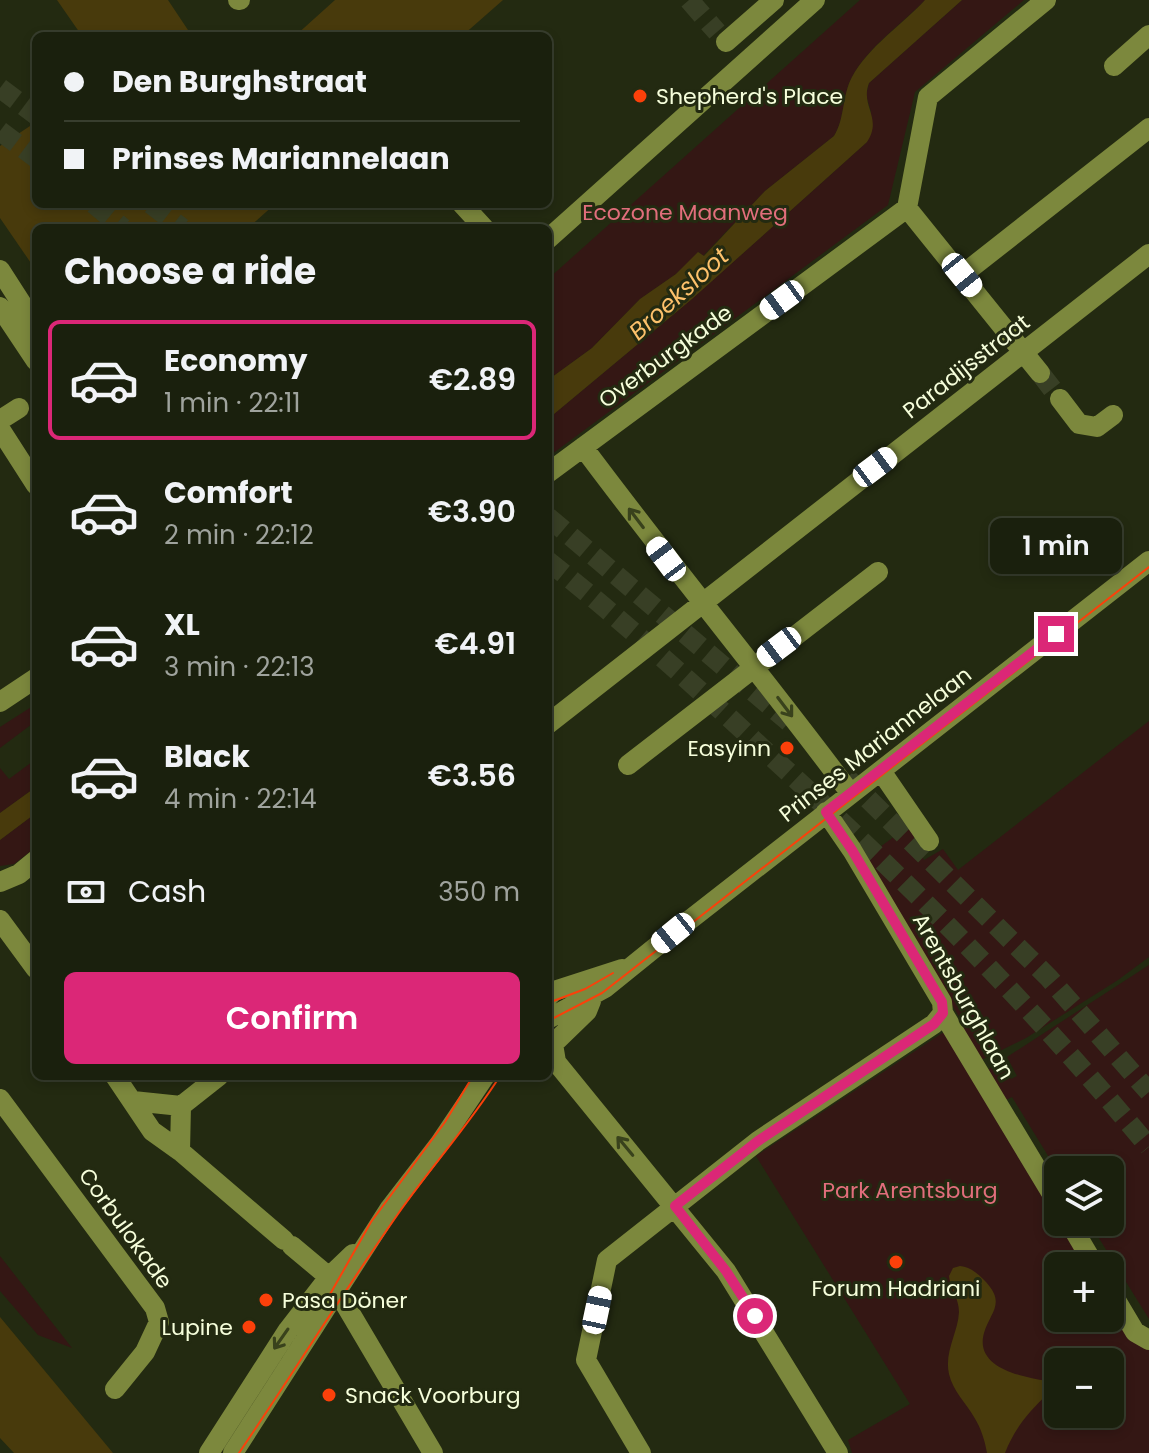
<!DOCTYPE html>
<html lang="en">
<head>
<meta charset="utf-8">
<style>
	:root { --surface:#1a200d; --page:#272d1b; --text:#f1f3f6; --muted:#9fa39d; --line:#383e2e; --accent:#db2777 }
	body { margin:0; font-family:Poppins,sans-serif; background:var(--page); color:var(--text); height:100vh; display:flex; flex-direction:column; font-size:30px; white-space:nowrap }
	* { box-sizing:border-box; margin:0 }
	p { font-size:26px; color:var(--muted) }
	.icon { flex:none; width:44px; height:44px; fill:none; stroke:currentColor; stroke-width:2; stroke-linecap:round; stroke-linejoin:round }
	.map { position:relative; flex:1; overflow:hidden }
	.drawer { position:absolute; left:32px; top:224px; width:520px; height:856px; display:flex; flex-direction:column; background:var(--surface); border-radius:12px; box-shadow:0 4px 12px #0003,0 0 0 2px var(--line) }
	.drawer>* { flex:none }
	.banner { position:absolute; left:32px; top:32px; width:520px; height:176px; border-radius:12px; box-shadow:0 4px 12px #0003,0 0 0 2px var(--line); display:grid; align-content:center; height:176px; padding:0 32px; background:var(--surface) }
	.controls { position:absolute; left:1044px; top:1156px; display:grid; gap:16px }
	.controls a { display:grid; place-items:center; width:80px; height:80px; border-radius:12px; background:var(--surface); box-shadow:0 4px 12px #0003,0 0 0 2px var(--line); font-size:40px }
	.end { position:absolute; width:36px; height:36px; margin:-18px; border:10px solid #db2777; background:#fff; box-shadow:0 0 0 4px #fff }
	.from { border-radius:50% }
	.bubble { position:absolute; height:56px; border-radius:12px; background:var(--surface); box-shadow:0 4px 12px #0003,0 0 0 2px var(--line); font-size:26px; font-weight:600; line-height:56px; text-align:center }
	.car { position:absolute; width:24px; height:48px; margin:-24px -12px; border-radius:10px; box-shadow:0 0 6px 2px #0007; background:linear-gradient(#fff 24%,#345 0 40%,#fff 0 76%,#345 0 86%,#fff 0) }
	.banner b { display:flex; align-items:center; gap:28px; height:76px; font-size:30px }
	.banner b+b { border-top:2px solid var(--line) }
	.banner i { width:20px; height:20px; background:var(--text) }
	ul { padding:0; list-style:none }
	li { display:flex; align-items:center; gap:24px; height:120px; margin:0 16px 12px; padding:0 16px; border:4px solid transparent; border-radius:12px }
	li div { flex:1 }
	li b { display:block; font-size:30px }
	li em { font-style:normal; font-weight:600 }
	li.on { border-color:var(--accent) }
	li>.icon { width:72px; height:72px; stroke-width:1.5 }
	h2 { padding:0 32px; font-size:36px; line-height:96px }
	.pay { display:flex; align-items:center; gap:20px; height:88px; padding:0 32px; font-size:30px }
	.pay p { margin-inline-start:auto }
	.cta { display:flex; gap:16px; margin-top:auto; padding:16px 32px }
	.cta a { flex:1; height:92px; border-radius:12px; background:var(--accent); color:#fff; font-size:32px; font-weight:600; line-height:92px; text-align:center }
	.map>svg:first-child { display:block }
	.green { fill:#341714; fill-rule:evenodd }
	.water { fill:#483a0c }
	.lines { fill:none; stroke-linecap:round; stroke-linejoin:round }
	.minor-tunnel { stroke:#383f25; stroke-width:20; stroke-dasharray:20 10; stroke-linecap:butt }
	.major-tunnel { stroke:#383f25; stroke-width:20; stroke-dasharray:20 10; stroke-linecap:butt }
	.minor { stroke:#7c883d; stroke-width:20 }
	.tram { stroke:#fb400a; stroke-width:2 }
	.oneway { stroke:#39421c }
	.route { stroke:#db2777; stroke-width:10 }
	.poi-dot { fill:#fb400a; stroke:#232a11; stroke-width:3 }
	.labels { text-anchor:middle; stroke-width:6; stroke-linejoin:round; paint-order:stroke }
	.poi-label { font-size:22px; fill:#f6fedb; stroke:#232a11; text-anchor:start }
	.park-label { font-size:22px; fill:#e16e7c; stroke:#232a11 }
	.street-label { font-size:22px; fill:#f6fedb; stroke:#232a11 }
	.water-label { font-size:24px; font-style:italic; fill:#fdc16b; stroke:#232a11 }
</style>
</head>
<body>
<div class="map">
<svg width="1149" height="1453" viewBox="0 0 1149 1453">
	<rect width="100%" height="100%" fill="#232a11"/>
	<path class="green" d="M860,0h65c-24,25 -56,46 -73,77 -10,18 -7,42 -18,59l-69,55 -62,65 -4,-4 -23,22 -36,25 -48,49 -44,32v-101z
		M962,0h62l-109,92 -27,113 -340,252v-38l144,-120 175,-157 4,-30 -5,-17 3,-12z
		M36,704v17l-36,27v-21z
		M1149,721v236l-31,23 -92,58 -47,23 -21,-38 3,-3 -96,-162 45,-33 4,7v12l10,16 19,-11 15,21z
		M36,759v28l-36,26v-45l9,11z
		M36,813v34l-22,17 -14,2v-26z
		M1149,965v354l-60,-97h21v-52l-52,2 -46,-75 -8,4 -16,-27 1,-5 11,-8 11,18 6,-3 -10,-19z
		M947,1030l111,186v6h3l27,44h-30v52h52v-15l39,47v103h-297l-4,-13 62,-36 -154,-248zM1058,1362h52v52h-52z
		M0,1256l72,92 -34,-13 -38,-44z"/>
	<path class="water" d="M57,0h111l24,36h-110z
		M335,0h168l-41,36h-167z
		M925,0h37l-93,83c-9,23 14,35 -2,59l-175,157 -144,120v-39l44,-32 48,-49 36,-25 22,-22 6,4 61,-65 69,-55c11,-17 8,-41 18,-59 17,-31 50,-52 73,-77z
		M36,122v82h239l-27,24h-212l-1,41 -35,-51v-72z
		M36,787v26l-36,27v-27z
		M960,1266c11,1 18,8 26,16 20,22 4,30 -2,51 -10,35 39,44 62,48l3,3v9c-20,18 -34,35 -44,60h-18c-2,-12 -6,-25 -13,-36 -8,-14 -21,-26 -25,-43 -5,-22 9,-41 10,-62 0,-14 -9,-24 -10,-36l4,-8z
		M0,1317l113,136h-99l-14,-15z"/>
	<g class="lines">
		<path class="minor-tunnel" d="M689,0l28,32
			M1040,373l20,26"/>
		<path class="major-tunnel" d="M0,88l36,27
			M0,131l36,27
			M94,204l29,24
			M151,204l31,24
			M548,517l241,205
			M548,561c74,59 144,122 214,187 137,125 268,255 387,399
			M847,778l202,200 100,114"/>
		<path class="minor" d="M238,0h2
			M726,42l48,-42
			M1114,66l35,-31
			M462,204l22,24
			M907,208l133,165
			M548,239l267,-239
			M0,270l36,56
			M962,275l187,-147
			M0,307l36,54
			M1060,399l19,25 18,3 16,-12
			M0,420l19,-12
			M0,429l36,56
			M583,447c87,117 180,229 268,347
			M548,473l359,-265 21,-111 118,-97
			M0,702l36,-24
			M548,724l601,-470
			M628,765l250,-193
			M881,771l48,70
			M826,812l26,38 90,152 1,11 115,191
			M0,882l19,-8 17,-14
			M0,920l36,49
			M548,997l6,-6 68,-22
			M591,1001l-4,10 -34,33 3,18 170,209 112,182
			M548,1019l57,-31 68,-55 476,-372
			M115,1076l37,55 28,20
			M0,1099l155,209 4,14 -14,30 -30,37
			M133,1101l48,5
			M181,1106l-1,45 104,89
			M181,1106l38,-30
			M1069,1222l26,44
			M292,1246l37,31 104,176
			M1110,1290l25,42 14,8
			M209,1453l79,-123 41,-53 24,-23
			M233,1453l157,-245 50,-65 45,-67
			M641,1453l-55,-93 21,-100 151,-119 176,-117 9,-11"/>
		<path class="tram" d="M548,1003l37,-14 28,-16
			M548,1021l54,-28 547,-426
			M329,1296l42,-74 74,-100 28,-46
			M239,1453c54,-79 104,-161 159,-239 33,-47 71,-89 102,-138"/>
	</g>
	<defs><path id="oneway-shaft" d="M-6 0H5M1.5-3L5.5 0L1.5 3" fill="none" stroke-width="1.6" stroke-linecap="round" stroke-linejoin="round" transform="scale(2)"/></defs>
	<g class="oneway">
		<use href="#oneway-shaft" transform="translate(636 518) rotate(-127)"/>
		<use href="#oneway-shaft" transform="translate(785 707) rotate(53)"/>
		<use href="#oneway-shaft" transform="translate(625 1146) rotate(-130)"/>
		<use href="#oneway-shaft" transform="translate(281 1339) rotate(125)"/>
	</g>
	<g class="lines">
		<path class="route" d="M755,1316l-29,-45 -51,-65 83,-65 176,-117 9,-11 -1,-11 -90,-152 -26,-38 230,-178"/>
	</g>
	<g class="poi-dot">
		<circle cx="640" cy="96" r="8"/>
		<circle cx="787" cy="748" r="8"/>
		<circle cx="896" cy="1262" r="8"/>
		<circle cx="266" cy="1300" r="8"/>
		<circle cx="249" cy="1327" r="8"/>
		<circle cx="329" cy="1395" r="8"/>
	</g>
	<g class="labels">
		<g class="poi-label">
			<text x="656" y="104">Shepherd's Place</text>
			<text x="771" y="756" text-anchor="end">Easyinn</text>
			<text x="896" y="1296" text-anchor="middle">Forum Hadriani</text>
			<text x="282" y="1308">Pasa Döner</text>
			<text x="233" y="1335" text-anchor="end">Lupine</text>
			<text x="345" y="1403">Snack Voorburg</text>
		</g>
		<g class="park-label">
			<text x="685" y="220">Ecozone Maanweg</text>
			<text x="910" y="1198">Park Arentsburg</text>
		</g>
		<g class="street-label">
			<text transform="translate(665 356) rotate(-36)" y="8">Overburgkade</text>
			<text transform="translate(966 366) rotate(-38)" y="8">Paradijsstraat</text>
			<text transform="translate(875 744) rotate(-38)" y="8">Prinses Mariannelaan</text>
			<text transform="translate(964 996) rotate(61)" y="8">Arentsburghlaan</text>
			<text transform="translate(126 1228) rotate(54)" y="8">Corbulokade</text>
		</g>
		<g class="water-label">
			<text transform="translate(679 294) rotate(-42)" y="8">Broeksloot</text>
		</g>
	</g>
</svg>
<div class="controls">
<a><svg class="icon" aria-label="layers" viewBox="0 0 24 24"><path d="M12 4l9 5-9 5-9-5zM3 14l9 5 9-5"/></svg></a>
<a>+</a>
<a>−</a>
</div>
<i class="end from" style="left:755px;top:1316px"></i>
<i class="end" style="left:1056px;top:634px"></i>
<div class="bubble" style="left:990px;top:518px;width:132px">1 min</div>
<i class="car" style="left:962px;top:275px;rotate:141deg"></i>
<i class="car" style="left:782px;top:300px;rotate:234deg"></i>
<i class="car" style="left:875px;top:467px;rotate:53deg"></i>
<i class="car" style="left:666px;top:559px;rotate:323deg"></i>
<i class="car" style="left:779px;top:647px;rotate:233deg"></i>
<i class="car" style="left:673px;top:933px;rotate:231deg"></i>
<i class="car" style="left:597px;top:1310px;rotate:12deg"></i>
<div class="banner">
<b><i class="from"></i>Den Burghstraat</b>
<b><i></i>Prinses Mariannelaan</b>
</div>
<section class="drawer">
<h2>Choose a ride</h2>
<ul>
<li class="on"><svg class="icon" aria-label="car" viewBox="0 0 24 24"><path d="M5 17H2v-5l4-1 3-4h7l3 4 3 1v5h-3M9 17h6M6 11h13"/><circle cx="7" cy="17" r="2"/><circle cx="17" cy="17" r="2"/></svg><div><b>Economy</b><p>1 min · 22:11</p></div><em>€2.89</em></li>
<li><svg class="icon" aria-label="car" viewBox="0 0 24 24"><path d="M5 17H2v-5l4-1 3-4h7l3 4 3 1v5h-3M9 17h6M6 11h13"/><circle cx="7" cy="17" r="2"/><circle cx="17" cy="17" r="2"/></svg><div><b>Comfort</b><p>2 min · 22:12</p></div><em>€3.90</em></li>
<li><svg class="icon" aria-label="car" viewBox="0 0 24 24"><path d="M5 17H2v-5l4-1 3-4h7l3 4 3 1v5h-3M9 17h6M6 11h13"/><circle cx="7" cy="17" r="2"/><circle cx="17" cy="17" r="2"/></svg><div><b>XL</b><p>3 min · 22:13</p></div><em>€4.91</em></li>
<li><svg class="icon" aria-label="car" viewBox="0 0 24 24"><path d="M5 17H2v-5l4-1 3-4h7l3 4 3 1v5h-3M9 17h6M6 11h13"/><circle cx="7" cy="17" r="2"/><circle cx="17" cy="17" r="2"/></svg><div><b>Black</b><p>4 min · 22:14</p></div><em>€3.56</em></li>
</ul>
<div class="pay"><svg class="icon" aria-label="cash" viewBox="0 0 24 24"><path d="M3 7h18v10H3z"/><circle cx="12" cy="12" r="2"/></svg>Cash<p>350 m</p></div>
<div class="cta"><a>Confirm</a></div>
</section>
</div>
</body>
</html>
